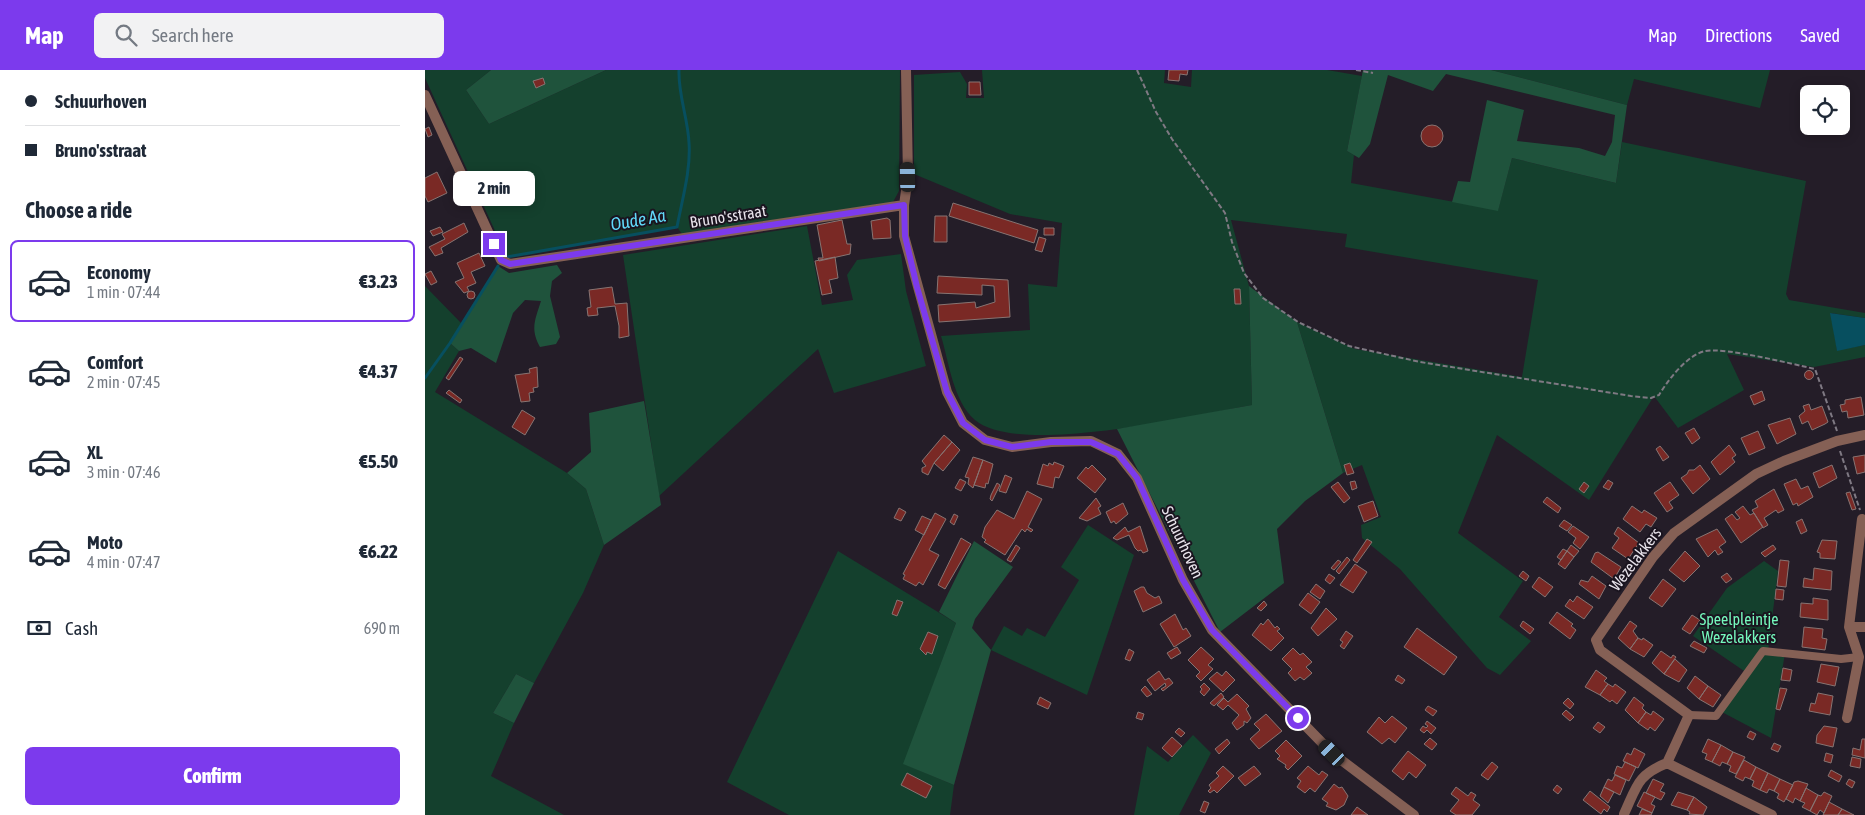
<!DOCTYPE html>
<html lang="en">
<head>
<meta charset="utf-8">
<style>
	:root { --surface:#fff; --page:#f2f2f3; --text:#1f2937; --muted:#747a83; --line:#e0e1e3; --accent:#7c3aed }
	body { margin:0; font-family:"Asap Condensed",sans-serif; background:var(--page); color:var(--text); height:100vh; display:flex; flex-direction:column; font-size:19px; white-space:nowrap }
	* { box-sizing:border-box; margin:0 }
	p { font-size:16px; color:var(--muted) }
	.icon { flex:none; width:28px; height:28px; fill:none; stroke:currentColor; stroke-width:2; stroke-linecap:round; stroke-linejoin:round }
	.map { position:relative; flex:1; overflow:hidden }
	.sheet { display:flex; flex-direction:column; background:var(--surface); width:425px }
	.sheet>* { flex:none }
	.hud { display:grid; align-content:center; height:110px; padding:0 25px; background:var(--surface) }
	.buttons { position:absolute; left:1375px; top:15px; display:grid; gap:10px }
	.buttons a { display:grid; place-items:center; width:50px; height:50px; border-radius:8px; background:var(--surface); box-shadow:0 2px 12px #0003; font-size:25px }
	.end { position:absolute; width:22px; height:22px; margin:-11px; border:6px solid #7c3aed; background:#fff; box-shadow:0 0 0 2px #fff }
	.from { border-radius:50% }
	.bubble { position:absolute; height:35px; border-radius:8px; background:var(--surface); box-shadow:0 2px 12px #0003; font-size:16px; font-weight:800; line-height:35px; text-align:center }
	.car { position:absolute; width:15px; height:30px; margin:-15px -8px; border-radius:6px; box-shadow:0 0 4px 1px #0007; background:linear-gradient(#222 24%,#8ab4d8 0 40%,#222 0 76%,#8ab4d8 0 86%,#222 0) }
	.hud b { display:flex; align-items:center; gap:18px; height:48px; font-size:19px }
	.hud b+b { border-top:1px solid var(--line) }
	.hud i { width:12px; height:12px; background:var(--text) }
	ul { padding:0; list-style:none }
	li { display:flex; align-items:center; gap:15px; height:82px; margin:0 10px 8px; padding:0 15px; border:2px solid transparent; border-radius:8px }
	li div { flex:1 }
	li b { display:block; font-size:19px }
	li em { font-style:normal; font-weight:800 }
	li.selected { border-color:var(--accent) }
	li>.icon { width:45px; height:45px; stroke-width:1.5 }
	h2 { padding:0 25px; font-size:22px; line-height:60px }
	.pay { display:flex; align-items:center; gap:12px; height:55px; padding:0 25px; font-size:19px }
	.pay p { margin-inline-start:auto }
	.action { display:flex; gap:10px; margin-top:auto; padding:10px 25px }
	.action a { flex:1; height:58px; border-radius:8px; background:var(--accent); color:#fff; font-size:20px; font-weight:800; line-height:58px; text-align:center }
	header { display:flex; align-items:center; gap:30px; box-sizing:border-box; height:70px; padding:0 25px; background:var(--accent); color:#fff }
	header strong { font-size:24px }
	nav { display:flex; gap:28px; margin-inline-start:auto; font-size:18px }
	.search { width:350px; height:45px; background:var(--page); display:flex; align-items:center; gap:12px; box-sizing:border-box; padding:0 18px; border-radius:8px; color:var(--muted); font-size:19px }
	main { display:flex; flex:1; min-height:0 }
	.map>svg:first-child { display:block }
	.green { fill:#14402d }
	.forest { fill:#1f533c }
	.water { fill:#074f5f }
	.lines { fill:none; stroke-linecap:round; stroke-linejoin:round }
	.stream { stroke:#074f5f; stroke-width:3 }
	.building { fill:#7a2925; stroke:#877472 }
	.path { stroke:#7f7983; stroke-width:2; stroke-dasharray:5 2.5; stroke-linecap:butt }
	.pedestrian { stroke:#856055; stroke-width:8 }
	.minor { stroke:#856055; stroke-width:10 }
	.route { stroke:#7c3aed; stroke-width:6 }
	.labels { text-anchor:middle; stroke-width:4; stroke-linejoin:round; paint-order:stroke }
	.street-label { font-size:16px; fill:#e8e3eb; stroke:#1a141f }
	.park-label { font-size:16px; fill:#75f9bd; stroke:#1a141f }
	.water-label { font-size:18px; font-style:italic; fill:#60d8f8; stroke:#1a141f }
</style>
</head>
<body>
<header>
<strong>Map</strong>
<div class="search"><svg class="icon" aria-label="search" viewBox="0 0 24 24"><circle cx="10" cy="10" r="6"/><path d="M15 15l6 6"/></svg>Search here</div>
<nav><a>Map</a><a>Directions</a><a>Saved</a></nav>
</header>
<main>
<section class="sheet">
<div class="hud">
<b><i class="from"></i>Schuurhoven</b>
<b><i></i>Bruno'sstraat</b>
</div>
<h2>Choose a ride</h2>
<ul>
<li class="selected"><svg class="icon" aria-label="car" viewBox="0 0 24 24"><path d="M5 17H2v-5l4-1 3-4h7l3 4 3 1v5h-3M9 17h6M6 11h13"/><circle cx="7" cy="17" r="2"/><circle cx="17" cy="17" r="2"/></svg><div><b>Economy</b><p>1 min · 07:44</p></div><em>€3.23</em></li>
<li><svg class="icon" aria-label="car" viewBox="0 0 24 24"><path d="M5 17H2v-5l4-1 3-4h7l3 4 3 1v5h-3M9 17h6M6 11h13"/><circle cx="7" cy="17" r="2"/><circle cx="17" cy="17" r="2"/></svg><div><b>Comfort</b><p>2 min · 07:45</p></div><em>€4.37</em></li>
<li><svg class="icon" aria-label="car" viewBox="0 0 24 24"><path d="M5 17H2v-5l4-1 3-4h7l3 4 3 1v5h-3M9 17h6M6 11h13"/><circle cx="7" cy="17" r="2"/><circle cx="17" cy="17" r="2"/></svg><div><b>XL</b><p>3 min · 07:46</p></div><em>€5.50</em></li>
<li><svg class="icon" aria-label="car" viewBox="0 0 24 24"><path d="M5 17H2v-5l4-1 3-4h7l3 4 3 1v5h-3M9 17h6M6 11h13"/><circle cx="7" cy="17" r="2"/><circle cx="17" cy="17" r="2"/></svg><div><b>Moto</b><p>4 min · 07:47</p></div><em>€6.22</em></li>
</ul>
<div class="pay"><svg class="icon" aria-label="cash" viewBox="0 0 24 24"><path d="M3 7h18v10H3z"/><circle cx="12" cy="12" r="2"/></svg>Cash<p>690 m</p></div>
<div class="action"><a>Confirm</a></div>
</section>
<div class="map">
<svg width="1440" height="745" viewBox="0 0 1440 745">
	<rect width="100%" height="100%" fill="#241d28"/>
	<path class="green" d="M0,0h66l-25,20 23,34 117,-54h294l-1,121 -6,11 -211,32 -5,-7 -170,30 -82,-179z
		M557,0h183l-1,13 27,4 1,-17h135l35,6 -15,75 7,4 -3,28 147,27 14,-52 104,25 6,-41 184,39 -20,113 3,6 76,13v5l-34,-5 6,37 28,-5v12l-51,10 -87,-13 17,36 -66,38 -24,-32 -65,104 -92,-65 -39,98 65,48 -24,36 32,24 -31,34 -13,-7 -87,-99 -38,-31 -1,-13 20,-8 -19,-52 -19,8 -46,-151 58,27 167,28 16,-97 -193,-33 2,-13 -116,-14 18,66 3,119c-56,10 -234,52 -277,15 -22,-19 -26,-58 -34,-84l89,-6 -2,-46 29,3 5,-64 -52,-9 -96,-40v-99l46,-3 7,12 -1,14h18z
		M1066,0h279l-10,38 -126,-29 -7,26z
		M382,156l15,79 31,-5 -6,-25 10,-15 44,-6 5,37 20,75 -92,27 -16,-44 -159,147 -36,-241z
		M0,216l37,38 -12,19 9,8 -24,41 132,81 19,16 18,56 -21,48 -49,90 -18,-9 -23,39 21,10 -23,53 73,39h-139z
		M663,455l46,30 -47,140 -96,-45 13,-24 18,10 5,-8 18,9 34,-57 -18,-13z
		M413,481l118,72 -52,141 50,21 -4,30h-161l-62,-33z
		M1339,491l14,10 -10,80 17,2 -14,85 -51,-27 27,-38 -54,-37 34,-48z
		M768,665l18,18 -32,62h-45l13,-69 21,16z"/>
	<path class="forest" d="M66,0h115l-117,54 -23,-34z
		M938,0h128l136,35 -11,78 -104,-25 -14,53 -46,-9 6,-21 12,1 17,-82 37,10 -7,31 62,7 26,8 7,-14 3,-27 -169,-41 -13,17 -45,-16 -18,69 -11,14 -12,-7z
		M132,195l5,8 -10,8 -2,15 10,41 -4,7 -16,3c-10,-18 -5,-27 1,-46l-16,-1 -12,13 -17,50 -25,-15 -12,3 -9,-8 48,-77 11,7z
		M824,216l48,36 46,151 -38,28 -28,28 7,54 -64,49 -103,-203 135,-24z
		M219,331l17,104 -57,40 -18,-56 -19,-16 24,-21 -2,-39z
		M549,471l39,26 -38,52 -3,9 19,22 -37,135 -51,-21 53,-141 -17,-11z
		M91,604l18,9 -20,40 -21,-10z"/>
	<path class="water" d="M1405,243l35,5v27l-28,6z"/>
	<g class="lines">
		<path class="stream" d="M82,187l170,-30c5,-27 14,-57 12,-84 -1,-25 -11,-48 -10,-73
			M0,308l25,-35 48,-77"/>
	</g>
	<path class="building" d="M744,0h19l-1,5 -7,-1 -1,7 -11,-1z
		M118,8l2,6 -9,4 -3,-7z
		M544,12h11l1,13h-12z
		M996 66a11 11 0 1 1 22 0a11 11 0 1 1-22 0Z
		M4,57l3,8 -4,2 -3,-8z
		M12,102l10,21 -19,9 -3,-6v-18z
		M528,133l85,27 -4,13 -85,-27z
		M510,146h12v26h-13z
		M462,148l3,2 1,18 -18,1 -2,-18z
		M417,150l5,24h4l-1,10 -31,7 -1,-3h5l-6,-33z
		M39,153l4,9 -27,16 2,5 -8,3 -6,-9 16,-8 -3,-5z
		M15,157l3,5 -10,4 -3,-5z
		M619,158h10v7h-10z
		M614,167l7,2 -4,13 -7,-2z
		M54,183l6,13 -14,6 5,11 -9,4 2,4 -5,2 -9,-11 9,-4 -7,-15z
		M410,187l3,21 -9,2 3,13 -10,2 -7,-34z
		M6,201l6,11 -6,3 -6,-11z
		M513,206l70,4 2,37 -71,5 -1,-17 37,-3 1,6 19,-6 -1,-16 -12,-1v10l-45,-2z
		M187,217l3,17 12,-1 2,33 -10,2v-12l-4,-20 -18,2 1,7 -10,1 -1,-8 4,-1 -2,-17z
		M809,219h6l1,15h-6z
		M42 225a4 4 0 1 1 8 0a4 4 0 1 1-8 0Z
		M35,287l3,2 -14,21 -3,-2z
		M112,297l1,20 -5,1 1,4 -5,1 1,8 -9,1 -6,-27 15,-2 -1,-4z
		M1379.5 305a4.5 4.5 0 1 1 9 0a4.5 4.5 0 1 1-9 0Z
		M24,320l13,10 -2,3 -14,-10z
		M1337,321l3,9 -11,5 -4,-9z
		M1436,327l3,18 -16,3 -1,-7 -5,1 -2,-7 5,-1v-4z
		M1384,334l2,6 11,-4 6,16 -3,2 -13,6 -4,-9 -6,3 -3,-8 6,-5 -2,-5z
		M97,340l13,8 -10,17 -13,-8z
		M1365,348l6,16 -19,10 -9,-19z
		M1269,358l6,10 -8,6 -7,-11z
		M1333,361l7,17 -16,7 -8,-17z
		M519,365l8,7 -18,21 -6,12 -6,-3v-4l4,-2 -4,-5z
		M527,372l8,8 -17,21 -9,-8z
		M1304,375l7,10 -4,3 3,4 -15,13 -9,-13z
		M1235,376l9,11 -6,4 -7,-12z
		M1440,385v17l-8,2 -4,-17z
		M548,387l10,3 -10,28 -5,-4 1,-6 -4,-1z
		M558,390l10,4 -5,20 -2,-1 -1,5 -11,-3z
		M629,392l10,4 -5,12 -4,-1 -2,11 -16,-4 6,-20 5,2 1,-3 4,2z
		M925,393l4,10 -7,2 -3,-10z
		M667,395l14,14 -11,14 -18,-15 9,-11 2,2z
		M1275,395l10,14 -17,15 -12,-16 6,-4 2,-4h5z
		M1407,395l5,13 -18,10 -6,-15z
		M580,405l7,3 -6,15 -7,-2z
		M535,409l6,3 -5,9 -6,-3z
		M1371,409l5,10 7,-3 5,11 -15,9 -1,-3 -4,2 -9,-21z
		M1183,410l5,3 -4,7 -6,-3z
		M930,411l2,7 -5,2 -2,-8z
		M913,412l12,16 -6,5 -13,-16z
		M1159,412l5,4 -5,7 -5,-4z
		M1245,412l9,13 -10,7 4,6 -6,4 -13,-19z
		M572,413l3,2 -8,16 -2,-2 1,-4z
		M1349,419l10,21 -6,3 -2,-3 -12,8 4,7 -5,3 -11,-18 6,-3 -3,-6z
		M602,421l15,8 -14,28 5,3 -2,2 -4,-3 -2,3 -3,-3 -17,26 -21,-13 2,-2 -4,-3 3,-10 12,-17 17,9z
		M1425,422l6,17 -4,1 -6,-17z
		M1122,427l14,11 -3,5 -15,-11z
		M671,428l5,8 -3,2 3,6 -14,7 -8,-3z
		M948,431l5,15 -14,6 -6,-16z
		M698,433l5,11 -12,10 -2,-3 -3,2 -5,-11z
		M1207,436l10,7 2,-3 13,8 -6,9 -5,-3 -6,8 -17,-13z
		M1318,436l7,9 4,-2 9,14 -22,16 -16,-24 7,-5 5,6 3,-2 -5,-6z
		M474,438l7,4 -5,9 -7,-3z
		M510,443l11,6 -17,31 10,5 -16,30 -4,-3 -3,4 -13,-7 2,-4 -2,-1z
		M529,444l4,2 -4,9 -4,-3z
		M497,446l9,4 -7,15 -9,-5z
		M1377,449l5,12 -6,3 -5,-12z
		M1139,450l8,5 -5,6 -8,-5z
		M715,456l8,25 -5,2 -2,-3 -3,1 -3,-3 -6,-13 -12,5 -4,-2 12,-11 3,5z
		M1148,456l16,11 -9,12 -7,-6 3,-5 -8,-6z
		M1193,457l21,16 -11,16 -16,-11 7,-10 -5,-4z
		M1292,459l9,13 -7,5 4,5 -5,3 -3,-5 -7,7 -12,-18z
		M536,468l10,6 -26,45 -7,-4z
		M942,469l5,3 -15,21 -4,-3z
		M1397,470l15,1 -2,18 -15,-1v-5l-3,-1z
		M591,475l4,3 -9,14 -4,-2z
		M1146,475l8,6 -5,6 -7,-6z
		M1348,475l3,4 -11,8 -4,-4z
		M1138,479l4,2 -6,9 -4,-3z
		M1142,481l7,6 -9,12 -7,-5z
		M1260,481l15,15 -16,16 -15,-12z
		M1173,482l23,15 -7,12 -23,-17 4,-9z
		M922,487l3,3 -11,14 -3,-3z
		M913,490l3,2 -7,8 -3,-2z
		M1355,490l9,1 -3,26 -9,-1z
		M930,494l12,8 -14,21 -13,-8z
		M1389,498l18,3 -1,19 -28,-3 1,-9 9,2z
		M1098,501l6,5 -3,5 -7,-5z
		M1302,503l5,6 -6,4 -5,-6z
		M904,504l6,4 -5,6 -5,-4z
		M1167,506l14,10 -7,13 -20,-15 2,-4 7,2z
		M1114,507l14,10 -8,10 -13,-10z
		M1238,509l13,10 -14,18 -13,-9z
		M891,514l9,7 -5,8 -10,-7z
		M716,517h3l3,6 8,5 4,-2 3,7 -19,9 -9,-21z
		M1351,519l8,1 -1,10 -8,-1z
		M883,523l12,9 -9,12 -12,-9z
		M1152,526l16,11 -9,12 -19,-13 5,-7 3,3z
		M1388,528l15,2v20l-28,-3 1,-14 12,1z
		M472,530l6,2 -6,14 -5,-2z
		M839,531l3,4 -6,6 -4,-3z
		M901,538l11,11 -19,17 -7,-8z
		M1132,542l16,12 -2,2 5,4 -6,9 -21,-16z
		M750,544l8,16 3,-2 5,8 -17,11 -14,-23z
		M1267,545l8,5 -10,14 -8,-5z
		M843,549l7,9 2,-2 3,3 -3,2 7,7 -13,13 -19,-16 9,-12 2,2z
		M1098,551l11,8 -4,5 -10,-8z
		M1205,551l7,5 -4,5 5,7 -8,11 -12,-11z
		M1379,557l19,2 -1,9 5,1 -2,11 -23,-3z
		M992,558l40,29 -13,18 -40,-28z
		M921,561l7,5 -9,13 -4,-3 3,-4 -3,-2z
		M503,562l10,4 -6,18 -5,-2 -1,3 -6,-6z
		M1213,568l4,2 1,-2 10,7 -9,12 -14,-8z
		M1269,571l13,7 -3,5 -14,-7z
		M752,577l4,6 -10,6 -4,-6z
		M776,577l13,12 -6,6 5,4 -12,12 -5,-5 4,-4 -12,-12z
		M868,578l7,7 3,-2 9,9 -6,5 6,6 -8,7 -4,-3 -5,4 -7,-8 4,-4 -10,-10z
		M704,579l5,3 -4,9 -5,-2z
		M1236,581l10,7 2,-3 3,2 -12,17 -12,-11z
		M1250,589l12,11 -8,12 -15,-8z
		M1396,594l18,3 -4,19 -18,-4z
		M1358,598l9,2 -2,11 -9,-1z
		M1171,600l11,8 -3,3 4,3 -8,11 -15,-8z
		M734,601l6,9 4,-2 4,5 -10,8 -2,-2 5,-3 -1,-3 -10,8 -8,-11z
		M801,601l9,9 -12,12 -14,-13 8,-7 5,4z
		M973,605l7,5 -3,4 -7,-4z
		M1270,606l13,10 -9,13 -12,-11z
		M779,613l6,6 -6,7 -4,-4 2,-3 -2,-2z
		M1183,614l5,3 2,-3 11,8 -9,12 -5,-4 -2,2 -10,-7z
		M720,616l7,8 -5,3 -6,-7z
		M1283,616l13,9 -8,12 -14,-8z
		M1355,618l7,1 -7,21 -4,-1z
		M796,623l3,4 -10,9 -4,-3z
		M1393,623l15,3 -3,19 -21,-4 2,-8 4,1z
		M812,624l12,12 -3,3 5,9 -4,5 -3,-2v4l-7,5 -5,-7 7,-8 -11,-10 -5,5 -6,-5 7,-7 4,4z
		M615,627l11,6 -3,6 -11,-5z
		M1209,627l10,8 -2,3 4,4 -8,11 -13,-13z
		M1143,628l6,6 -4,5 -7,-6z
		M1003,636l9,5 -4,5 -8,-6z
		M1141,640l8,7 -4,4 -8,-7z
		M1228,641l11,8 -9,12 -5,-4 -2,3 -10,-7 8,-11 5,3z
		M713,642l6,2 -2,6 -6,-2z
		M841,644l16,17 -23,18 -9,-10 10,-9 -6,-6z
		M967,646l15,12 -12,15 -6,-5 -7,6 -15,-12 12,-15 6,6z
		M1002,651l9,7 -5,6 -4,-4 -3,3 -4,-3 3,-4 3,2 2,-2 -3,-2z
		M1173,652l7,5 -5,6 -7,-5z
		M1399,656l13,2 -4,19 -17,-4 1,-8z
		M754,658l6,5 -4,4 -6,-5z
		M1325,661l6,3 -3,6 -6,-3z
		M747,667l10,9 -10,11 -10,-9z
		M1005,668l7,6 -5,6 -8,-6z
		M802,669l3,4 -11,11 -4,-5z
		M1283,669l13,6 -9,17 -7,-3 2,-5 -5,-2z
		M1437,669h3v19l-13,-3 1,-7 7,2z
		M861,670l16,16 -14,14 -3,-3 1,-2 -9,-6 3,-3 -5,-5z
		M1349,673l7,3 -3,6 -7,-3z
		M1296,675l12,7 -6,12 -5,-2 -2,4 -8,-4z
		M1209,678l11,6 -7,14 -15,-7 4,-8 4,2z
		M983,681l18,14 -10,13 -7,-6 -6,8 -11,-9z
		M1308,682l12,5 -9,17 -7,-3 2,-5 -4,-2z
		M1401,683l7,2 -2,8 -7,-2z
		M1427,687l9,2 -1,9 -10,-2z
		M1319,690l12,7 -6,12 -5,-2 -2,4 -8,-4z
		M1067,692l6,5 -10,13 -7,-5z
		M1200,692l11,5 -7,14 -15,-7 3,-8 5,2z
		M798,696l11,10 -17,17 -3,-3 -4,3 -2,-2 3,-3 -2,-3 10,-9 -3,-3z
		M829,696l7,8 -16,12 -7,-8z
		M883,696l11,9 3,-4 6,4 -13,17 -5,-4 -5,5 -8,-6 4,-6 -4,-3z
		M1331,697l12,6 -8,17 -8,-4 2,-5 -4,-2z
		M1406,700l11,6 -3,6 -11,-6z
		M482,703l25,13 -6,12 -25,-13z
		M1343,703l12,6 -6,12 -5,-2 -2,4 -7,-3z
		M1190,705l11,5 -6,15 -16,-8 4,-8 4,2z
		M1228,709l11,5 -4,7 5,2 -4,7 -15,-7z
		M1355,709l13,6 -9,17 -7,-4 2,-4 -5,-3z
		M1424,709l6,3 -3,6 -6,-4z
		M1373,711l10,3 -8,17 -5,-3 -2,5 -7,-4 8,-17z
		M909,714l5,4 3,-1 6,9 -4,9 -8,5 -10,-4 2,-3 -6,-4z
		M1132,715l5,4 -4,5 -5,-4z
		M1031,717l12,9 3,-4 5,3 -3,5 7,5 -8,10h-16l-6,-4 9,-11 -8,-6z
		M1179,717l10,5 -6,11 -8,-7z
		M1381,718l12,7 -8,16 -8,-4 3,-4 -5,-2z
		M1165,721l20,16 -3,5 -3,-3 -3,5 -18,-14z
		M1219,722l11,5 -4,7 4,2 -3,7 -15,-7z
		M1253,722l16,5 -7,13 -16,-5z
		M1399,722l8,4 -8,17 -4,-3 -3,5 -7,-4 8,-16 3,1z
		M1269,727l13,10 -4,8 -14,-1 1,-2 -3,-2z
		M779,731l5,2 -4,10 -5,-2z
		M1404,732l13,7 -4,6h-15z
		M932,737l11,8h-17z
		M1217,739l10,4 -1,2h-12z
		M1417,739l12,6h-16z"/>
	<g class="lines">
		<path class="path" d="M712,0l19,42 16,27 53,74 7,29 12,31 19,25 35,24 51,24 71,16 211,34 20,2 8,-3c9,-15 28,-40 46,-44 20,-4 87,13 110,18l22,62
			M931,0l17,3
			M1415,381l20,59"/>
		<path class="pedestrian" d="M1264,645l27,1 47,-65 78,8 18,-2"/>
		<path class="minor" d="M481,0l2,107 -4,28v31l43,156 16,31 22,17 27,7 39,-5 40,-1 27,13 19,24 46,102 29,50 120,123 82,62
			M0,25l76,165 9,4 394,-59
			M1424,557h16
			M1422,648l12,-61 -10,-30 13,-108
			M1199,744c13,-28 13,-39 43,-51
			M1347,745l-105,-52 22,-48 -89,-65 -4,-10 57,-83 21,-24 82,-59 28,-13 53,-20 28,-6"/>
	</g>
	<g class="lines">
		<path class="route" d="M69,174l7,16 9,4 394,-59 1,31 12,51 30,105 16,31 22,17 27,7 39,-5h40l27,12 19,24 46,102 29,50 86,88"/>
	</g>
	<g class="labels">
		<g class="street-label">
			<text transform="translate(303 146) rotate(-9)" y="6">Bruno'sstraat</text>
			<text transform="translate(758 472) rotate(65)" y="6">Schuurhoven</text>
			<text transform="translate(1210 489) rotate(-53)" y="6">Wezelakkers</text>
		</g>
		<g class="park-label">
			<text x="1314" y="555">Speelpleintje<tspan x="1314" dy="18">Wezelakkers</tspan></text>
		</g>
		<g class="water-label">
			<text transform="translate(213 150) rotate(-10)" y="6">Oude Aa</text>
		</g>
	</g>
</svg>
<div class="buttons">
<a><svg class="icon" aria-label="locate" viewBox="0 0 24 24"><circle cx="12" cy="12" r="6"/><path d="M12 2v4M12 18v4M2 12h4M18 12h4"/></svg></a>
</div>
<i class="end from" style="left:873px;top:648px"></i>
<i class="end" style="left:69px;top:174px"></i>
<div class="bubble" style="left:28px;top:101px;width:82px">2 min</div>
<i class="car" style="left:483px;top:107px;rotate:359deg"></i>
<i class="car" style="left:907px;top:683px;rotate:315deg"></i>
</div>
</main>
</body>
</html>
